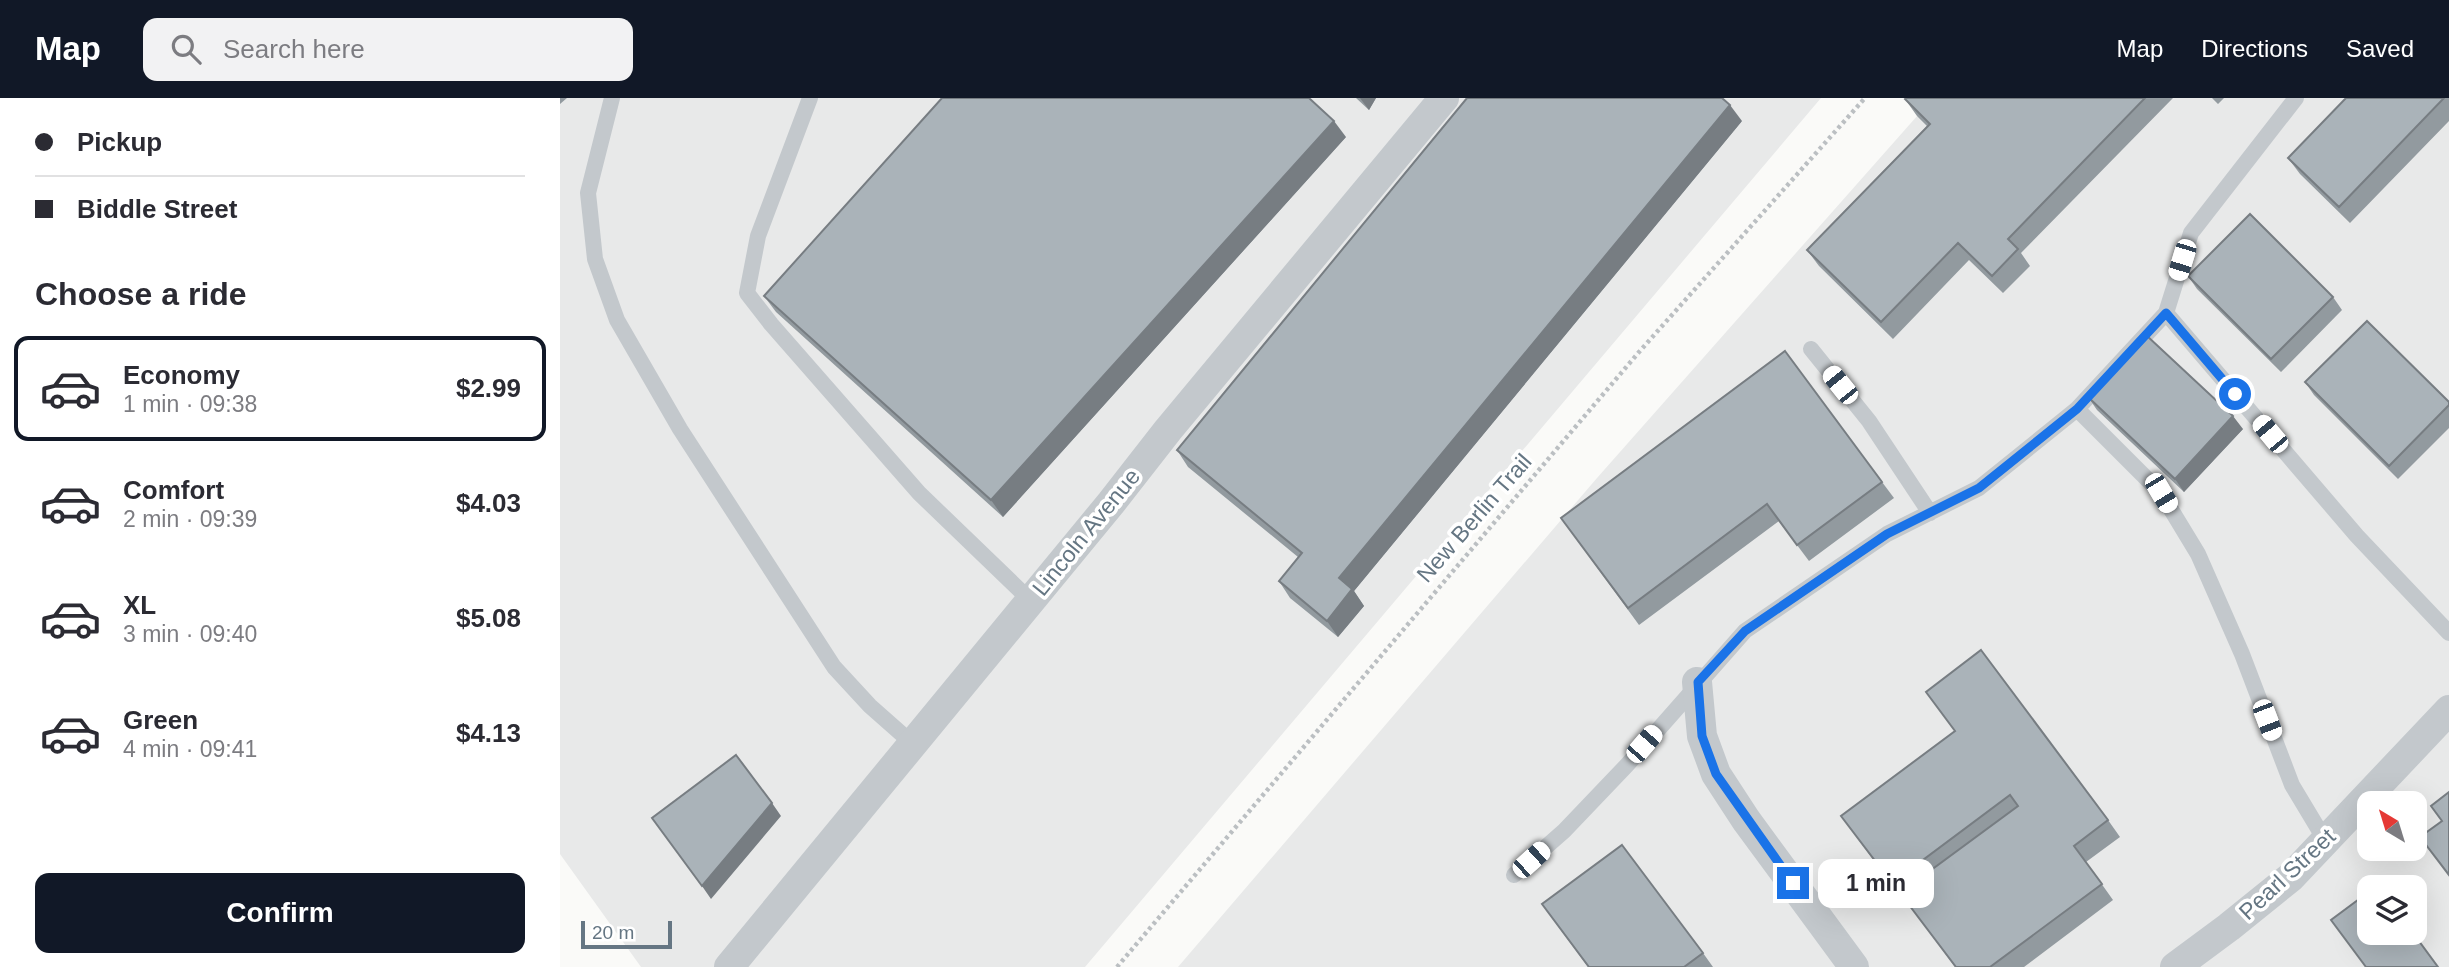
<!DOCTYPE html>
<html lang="en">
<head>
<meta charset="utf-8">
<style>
	:root { --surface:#fff; --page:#f2f2f3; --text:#2b2b33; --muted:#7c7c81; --line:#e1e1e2; --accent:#111827 }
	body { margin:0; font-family:Arial,sans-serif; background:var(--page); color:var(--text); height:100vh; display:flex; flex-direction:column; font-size:26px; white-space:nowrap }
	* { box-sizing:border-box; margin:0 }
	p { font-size:23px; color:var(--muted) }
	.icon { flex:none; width:38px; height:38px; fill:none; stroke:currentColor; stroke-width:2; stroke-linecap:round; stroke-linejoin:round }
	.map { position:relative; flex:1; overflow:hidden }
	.sheet { display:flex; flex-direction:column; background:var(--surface); width:560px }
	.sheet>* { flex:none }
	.hud { display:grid; align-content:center; height:154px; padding:0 35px; background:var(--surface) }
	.needle { width:46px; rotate:322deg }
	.buttons { position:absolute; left:1797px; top:693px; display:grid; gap:14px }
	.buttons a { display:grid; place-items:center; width:70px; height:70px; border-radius:14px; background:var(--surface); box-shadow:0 7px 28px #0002; font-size:35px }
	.scale { position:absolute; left:21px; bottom:18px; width:91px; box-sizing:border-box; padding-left:7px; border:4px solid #657683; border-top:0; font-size:19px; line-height:24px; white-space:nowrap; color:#657683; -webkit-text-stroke:5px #fff; paint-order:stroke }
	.end { position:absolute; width:32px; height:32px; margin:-16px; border:9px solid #1a73e8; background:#fff; box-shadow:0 0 0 4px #fff }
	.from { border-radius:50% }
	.bubble { position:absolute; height:49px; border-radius:14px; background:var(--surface); box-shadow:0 7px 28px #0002; font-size:23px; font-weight:800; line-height:49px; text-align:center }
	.car { position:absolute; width:21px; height:42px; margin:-21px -10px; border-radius:9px; box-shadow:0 0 5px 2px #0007; background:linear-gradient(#fff 24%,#345 0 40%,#fff 0 76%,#345 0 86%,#fff 0) }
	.hud b { display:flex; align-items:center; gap:24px; height:66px; font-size:26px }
	.hud b+b { border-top:2px solid var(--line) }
	.hud i { width:18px; height:18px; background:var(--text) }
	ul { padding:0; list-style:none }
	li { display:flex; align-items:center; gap:21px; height:105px; margin:0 14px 10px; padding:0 21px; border:4px solid transparent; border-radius:14px }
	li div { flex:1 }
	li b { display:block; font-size:26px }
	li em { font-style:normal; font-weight:800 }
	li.current { border-color:var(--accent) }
	li>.icon { width:63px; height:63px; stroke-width:1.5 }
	h2 { padding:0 35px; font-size:32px; line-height:84px }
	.button { display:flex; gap:14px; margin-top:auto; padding:14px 35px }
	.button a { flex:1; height:80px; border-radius:14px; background:var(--accent); color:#fff; font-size:28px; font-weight:800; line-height:80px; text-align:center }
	header { display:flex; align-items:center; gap:42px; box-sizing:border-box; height:98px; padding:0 35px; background:var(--accent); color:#fff }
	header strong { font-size:33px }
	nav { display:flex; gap:38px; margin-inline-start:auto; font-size:24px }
	.search { width:490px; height:63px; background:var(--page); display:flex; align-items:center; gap:18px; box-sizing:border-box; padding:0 24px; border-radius:14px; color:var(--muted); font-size:26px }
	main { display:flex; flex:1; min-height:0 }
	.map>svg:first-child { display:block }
	.built { fill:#e8e9e9; fill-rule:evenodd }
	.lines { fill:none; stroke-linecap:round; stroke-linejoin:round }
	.path { stroke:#bbbfc2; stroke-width:4.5; stroke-dasharray:3.5 3.5; stroke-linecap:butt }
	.service { stroke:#c3c8cc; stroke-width:16 }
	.minor { stroke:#c3c8cc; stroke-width:30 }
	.wall { fill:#929a9f }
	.shaded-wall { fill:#777d82 }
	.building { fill:#aab3b9; stroke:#777d82; stroke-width:2 }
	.route { stroke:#1a73e8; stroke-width:9 }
	.labels { text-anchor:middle; stroke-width:7; stroke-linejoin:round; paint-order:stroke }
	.street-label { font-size:23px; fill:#657683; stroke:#fff }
</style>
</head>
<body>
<header>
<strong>Map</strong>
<div class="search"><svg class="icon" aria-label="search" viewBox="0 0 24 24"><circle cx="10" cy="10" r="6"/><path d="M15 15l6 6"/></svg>Search here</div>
<nav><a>Map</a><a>Directions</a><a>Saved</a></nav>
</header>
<main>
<section class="sheet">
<div class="hud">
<b><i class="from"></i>Pickup</b>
<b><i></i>Biddle Street</b>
</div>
<h2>Choose a ride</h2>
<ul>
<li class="current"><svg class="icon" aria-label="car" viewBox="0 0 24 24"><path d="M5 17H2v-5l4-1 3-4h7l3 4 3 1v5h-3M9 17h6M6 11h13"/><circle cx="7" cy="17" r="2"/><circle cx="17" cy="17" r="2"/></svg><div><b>Economy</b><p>1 min · 09:38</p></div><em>$2.99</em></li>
<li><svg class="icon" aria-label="car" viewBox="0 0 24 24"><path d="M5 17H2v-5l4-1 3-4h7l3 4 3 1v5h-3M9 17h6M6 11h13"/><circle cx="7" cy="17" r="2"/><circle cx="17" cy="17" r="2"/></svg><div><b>Comfort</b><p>2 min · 09:39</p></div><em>$4.03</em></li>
<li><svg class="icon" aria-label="car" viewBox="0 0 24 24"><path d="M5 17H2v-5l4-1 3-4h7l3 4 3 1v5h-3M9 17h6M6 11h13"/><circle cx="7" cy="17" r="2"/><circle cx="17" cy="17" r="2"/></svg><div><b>XL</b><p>3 min · 09:40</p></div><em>$5.08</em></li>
<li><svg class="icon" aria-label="car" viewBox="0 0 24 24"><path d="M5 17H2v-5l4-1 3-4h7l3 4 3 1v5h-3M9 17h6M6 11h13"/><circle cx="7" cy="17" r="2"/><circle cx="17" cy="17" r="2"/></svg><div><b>Green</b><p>4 min · 09:41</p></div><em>$4.13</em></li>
</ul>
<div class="button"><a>Confirm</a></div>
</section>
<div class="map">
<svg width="1889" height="869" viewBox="0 0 1889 869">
	<rect width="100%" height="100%" fill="#fafaf8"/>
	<path class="built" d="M0,0h1261l-736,869h-444l-81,-113z
		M1373,0h516v869h-1271l419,-489zM1810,705h45v46h-45zM1810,789h45v46h-45z"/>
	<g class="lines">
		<path class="path" d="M557,869l522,-615 226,-254"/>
		<path class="service" d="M52,0l-24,95 7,66 22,61 63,109 154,238 36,39 43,38
			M250,0l-52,138 -11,57 24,31 148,169 112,108
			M1606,215l191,223 92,97
			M1251,251l58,72 61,92
			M1517,311l84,84 37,61 44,100 50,131 33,55
			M954,777l50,-44 63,-66 118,-134 142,-97 92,-46 98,-79 89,-96 25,-80 105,-135"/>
		<path class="minor" d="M1137,584l5,54 14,38 30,46 108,147
			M169,869l382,-464 57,-73 276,-332
			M1615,869l54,-40 62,-50 158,-167"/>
	</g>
	<path class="wall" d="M0,0h7l-7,6z
		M796,0h20l-7,12z
		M1346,0h267l-152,155 9,13 -27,27 -34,-33 -76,79 -74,-73 -12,-16 120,-124 -10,-10 -12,-17z
		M1652,0h12l-6,6z
		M1786,0h103v23l-99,102 -50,-49 -12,-16z
		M1182,23l-388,470 10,15 -26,31 -48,-39 -11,-17 19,-24 -110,-90 -11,-17z
		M786,39l-343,380 -227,-205 -12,-16z
		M1628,178l145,21 9,13 -61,62 -84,-83z
		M1745,284l144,20v26l-51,51 -84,-84z
		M1528,299l155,32 -59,63 -87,-82z
		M1322,384l12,16 -85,63 -30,-40 -140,104 -78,-107z
		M1366,594l182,128 12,17 -34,25 27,38 -89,67h-69l-50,-68 -2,1 -62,-84 114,-85z
		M982,806l161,49 10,14h-125z"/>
	<path class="shaded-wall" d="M800,0h16l-7,12z
		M1170,7l12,16 -388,470 10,15 -26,31 -11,-16 12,-43z
		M774,23l12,16 -343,380 -12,-17z
		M1673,318l10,13 -59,63 -9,-13z
		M212,705l9,13 -70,83 -9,-13z"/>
	<path class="building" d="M382,0h367l25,23 -343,379 -227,-204z
		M907,0h255l8,7 -391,473 13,11 -25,32 -48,-40 23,-28 -125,-103z
		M1346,0h239l-137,141 10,10 -26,27 -34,-33 -77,79 -74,-72 123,-126 -25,-25z
		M1786,0h98l-105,109 -51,-49z
		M1690,116l83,83 -62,62 -83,-83z
		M1807,223l82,81v3l-60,61 -84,-84z
		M1586,237l87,81 -58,63 -87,-82z
		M1225,253l97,131 -85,63 -30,-41 -139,104 -67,-90z
		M1421,552l127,170 -34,26 28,38 -112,83h-34l-56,-74 118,-87 -8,-11 -118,88 -51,-67 114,-85 -29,-39z
		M176,657l36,48 -70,83 -50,-68z
		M1889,694v83l-29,-38 22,-16 -11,-15z
		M1062,747l81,108 -19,14h-95l-47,-63z
		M1810,793v42h43l25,34h-72l-35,-47z"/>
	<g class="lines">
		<path class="route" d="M1233,785l-77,-109 -14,-38 -4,-54 47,-51 142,-97 92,-46 98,-79 89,-96 69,81"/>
	</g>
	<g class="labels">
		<g class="street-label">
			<text transform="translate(914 420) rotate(-49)" y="8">New Berlin Trail</text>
			<text transform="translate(526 434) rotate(-51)" y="8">Lincoln Avenue</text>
			<text transform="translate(1727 776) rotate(-43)" y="8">Pearl Street</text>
		</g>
	</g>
</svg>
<div class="buttons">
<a><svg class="needle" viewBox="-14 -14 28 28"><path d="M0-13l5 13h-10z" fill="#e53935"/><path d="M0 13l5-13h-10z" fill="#7c7c81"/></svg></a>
<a><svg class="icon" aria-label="layers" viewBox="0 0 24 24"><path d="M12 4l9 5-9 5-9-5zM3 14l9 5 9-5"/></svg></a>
</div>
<div class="scale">20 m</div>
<i class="end from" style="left:1675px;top:296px"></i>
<i class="end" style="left:1233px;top:785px"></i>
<div class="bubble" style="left:1258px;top:761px;width:116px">1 min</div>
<i class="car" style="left:1622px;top:162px;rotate:197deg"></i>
<i class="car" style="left:1280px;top:287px;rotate:321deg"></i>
<i class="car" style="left:1710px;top:336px;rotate:320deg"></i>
<i class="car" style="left:1601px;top:395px;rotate:149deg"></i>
<i class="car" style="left:1707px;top:622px;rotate:159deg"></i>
<i class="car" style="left:1084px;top:646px;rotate:41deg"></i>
<i class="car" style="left:971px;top:762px;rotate:48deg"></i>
</div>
</main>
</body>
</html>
